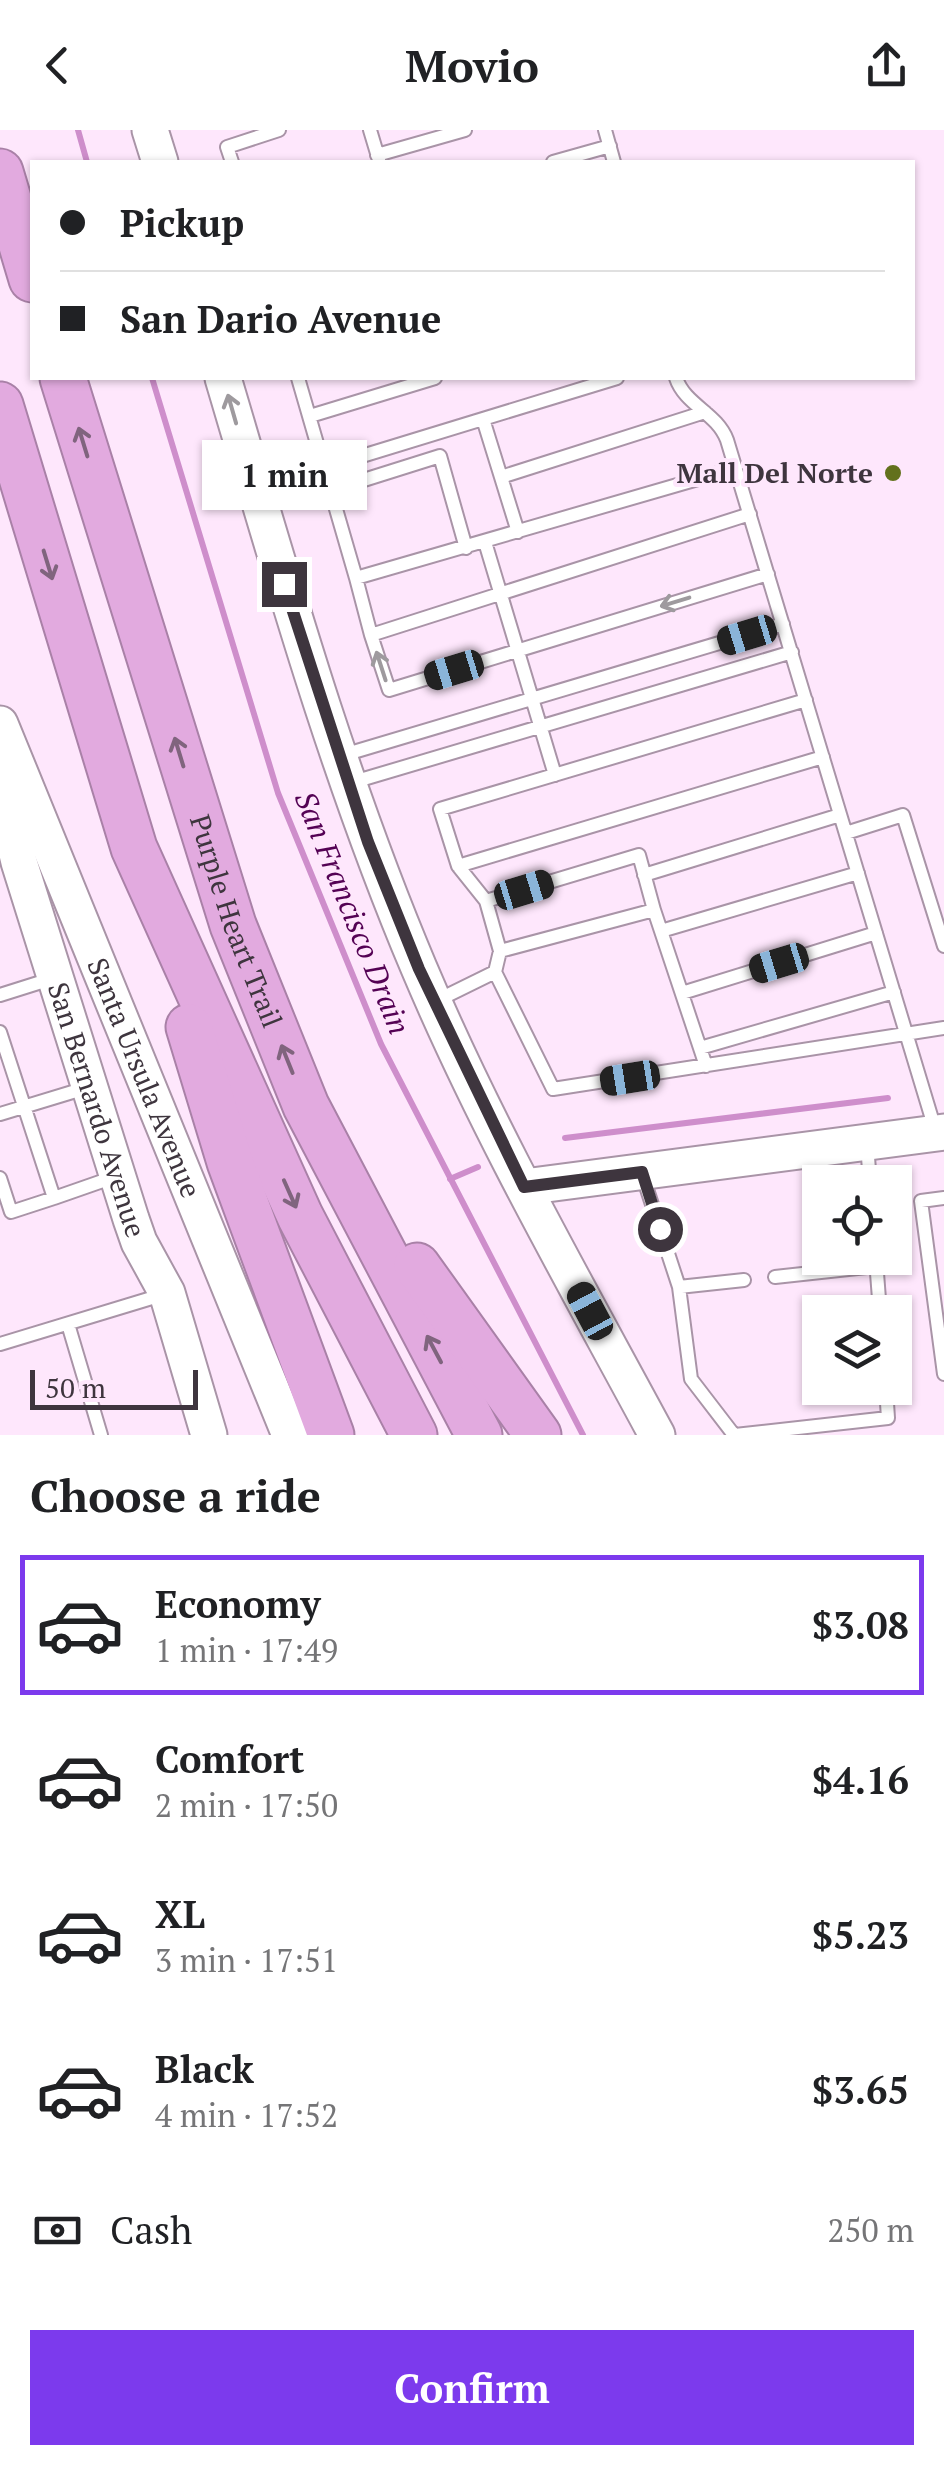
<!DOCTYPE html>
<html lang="en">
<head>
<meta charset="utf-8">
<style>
	:root { --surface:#fff; --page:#f6f6f6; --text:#202124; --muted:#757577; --line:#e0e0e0; --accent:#7c3aed }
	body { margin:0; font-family:"PT Serif",serif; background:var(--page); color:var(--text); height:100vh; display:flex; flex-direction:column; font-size:38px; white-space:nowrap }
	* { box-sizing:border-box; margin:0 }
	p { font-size:32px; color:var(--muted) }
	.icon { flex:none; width:55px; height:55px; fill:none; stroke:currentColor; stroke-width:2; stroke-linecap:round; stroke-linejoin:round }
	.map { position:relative; height:1305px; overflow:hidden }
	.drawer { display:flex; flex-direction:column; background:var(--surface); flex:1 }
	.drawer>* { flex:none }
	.top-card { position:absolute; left:30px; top:30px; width:885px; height:220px; border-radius:0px; box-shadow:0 2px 8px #0004; display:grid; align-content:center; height:220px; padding:0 30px; background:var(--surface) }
	.buttons { position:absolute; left:802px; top:1035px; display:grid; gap:20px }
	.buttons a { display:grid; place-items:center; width:110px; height:110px; border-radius:0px; background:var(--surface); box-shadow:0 2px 8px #0004; font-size:50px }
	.scale { position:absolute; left:30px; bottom:25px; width:168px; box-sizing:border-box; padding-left:10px; border:5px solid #3e353e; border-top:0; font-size:28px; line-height:35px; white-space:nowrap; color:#3e353e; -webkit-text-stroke:8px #fee7fc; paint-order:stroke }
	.end { position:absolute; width:45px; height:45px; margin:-22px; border:12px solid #3e353e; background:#fff; box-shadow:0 0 0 5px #fff }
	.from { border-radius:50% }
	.bubble { position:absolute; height:70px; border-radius:0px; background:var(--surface); box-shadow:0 2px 8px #0004; font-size:32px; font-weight:600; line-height:70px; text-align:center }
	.car { position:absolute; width:30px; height:60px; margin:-30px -15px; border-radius:12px; box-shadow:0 0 8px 2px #0007; background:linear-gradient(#222 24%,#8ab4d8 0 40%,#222 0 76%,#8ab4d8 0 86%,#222 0) }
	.top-card b { display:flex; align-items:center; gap:35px; height:95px; font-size:38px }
	.top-card b+b { border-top:2px solid var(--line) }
	.top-card i { width:25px; height:25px; background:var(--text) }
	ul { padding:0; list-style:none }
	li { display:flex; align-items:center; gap:30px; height:140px; margin:0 20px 15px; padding:0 10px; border:5px solid transparent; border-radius:0px }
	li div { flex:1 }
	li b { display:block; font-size:38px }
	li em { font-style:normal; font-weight:600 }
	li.on { border-color:var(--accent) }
	li>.icon { width:90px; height:90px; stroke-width:1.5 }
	h2 { padding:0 30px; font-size:45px; line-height:120px }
	.pay { display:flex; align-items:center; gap:25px; height:110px; padding:0 30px; font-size:38px }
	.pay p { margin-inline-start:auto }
	.button { display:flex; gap:20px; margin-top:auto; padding:20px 30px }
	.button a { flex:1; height:115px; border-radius:0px; background:var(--accent); color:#fff; font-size:40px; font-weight:600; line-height:115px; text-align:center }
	header { display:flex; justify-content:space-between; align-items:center; height:130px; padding:0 30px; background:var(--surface); font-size:45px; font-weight:600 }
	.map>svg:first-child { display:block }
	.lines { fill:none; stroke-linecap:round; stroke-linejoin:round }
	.stream { stroke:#ce8ecb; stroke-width:6 }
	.lane-casing { stroke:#a994a7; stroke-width:16 }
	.secondary-casing { stroke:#a994a7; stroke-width:39 }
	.highway-casing { stroke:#a981a7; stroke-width:49 }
	.lane { stroke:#fff; stroke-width:12 }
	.secondary { stroke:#fff; stroke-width:35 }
	.highway { stroke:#e2aadf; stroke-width:45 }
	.oneway { stroke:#9e9a9e }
	.oneway2 { stroke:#80647e }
	.route { stroke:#3e353e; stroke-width:12 }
	.poi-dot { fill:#63711c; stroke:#fee7fc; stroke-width:4 }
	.labels { text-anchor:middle; stroke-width:8; stroke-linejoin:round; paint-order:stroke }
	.poi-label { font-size:28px; font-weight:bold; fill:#3e353e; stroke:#fee7fc; text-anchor:end }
	.street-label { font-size:28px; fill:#3e353e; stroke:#fee7fc }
	.water-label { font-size:30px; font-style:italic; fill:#540254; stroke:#fee7fc }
</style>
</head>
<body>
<header><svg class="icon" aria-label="back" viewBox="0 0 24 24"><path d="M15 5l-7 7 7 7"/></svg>Movio<svg class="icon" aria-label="share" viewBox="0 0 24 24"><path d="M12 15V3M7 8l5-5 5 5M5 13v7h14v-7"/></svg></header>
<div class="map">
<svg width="944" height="1305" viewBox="0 0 944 1305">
	<rect width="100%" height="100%" fill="#fee7fc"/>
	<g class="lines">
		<path class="stream" d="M78,0l9,32
			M152,248l126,415 103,251 202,391
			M565,1008l323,-40
			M450,1049l28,-12"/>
		<defs>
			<path id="lane" d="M370,0l9,30
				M605,0l9,32
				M377,25l88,-25
				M232,32l-5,-15 52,-17
				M553,32l57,-16
				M298,248l58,200 380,-110
				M676,248c9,27 41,35 51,62l208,689
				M310,286l125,-38
				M483,289l35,113
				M326,337l291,-89
				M501,347l204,-65
				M332,360l108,-34 26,92
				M750,384l-379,121 18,55 379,-116
				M485,412l70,233
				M356,448l15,57
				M806,570l-366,109 18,57 365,-109
				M340,626l443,-132
				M350,653l442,-131
				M846,703l57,-18 41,131
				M458,736l28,35
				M644,745l196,-60
				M661,801l197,-58
				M500,821l-14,-50 153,-46 15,55
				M495,842l5,-21 154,-41 52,156
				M682,863l194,-60
				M0,865l54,-17
				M436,871l59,-29 58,117 391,-61
				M0,902l54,166 -43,14 -11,-34
				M700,918l194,-56
				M0,984l89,-27
				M867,1015l3,37
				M642,1044l37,113 12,92 43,56
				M54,1068l63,-22
				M944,1068l-23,3 23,173
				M876,1130l4,52
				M775,1147l101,-11
				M679,1157l65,-7
				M68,1194l33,111
				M0,1214l165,-50
				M735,1305l153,-17 -2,-30"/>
			<g id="secondary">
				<path d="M150,0l10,32"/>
				<path d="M223,248c59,199 115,399 196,590 68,161 155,313 238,467"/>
				<path id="s1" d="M0,594l290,711"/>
				<path id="s2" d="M0,652l19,80 112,357 8,23 28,51 42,142"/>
				<path d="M524,1057l420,-55"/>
			</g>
			<g id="highway">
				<path d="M0,42l32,107"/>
				<path id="s3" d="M63,248l170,547 73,181 173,329"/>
				<path d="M0,275l134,443 166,368 114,219"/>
				<path d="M189,897l41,135 101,273"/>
				<path d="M417,1136l121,169"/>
			</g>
		</defs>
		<use href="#lane" class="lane-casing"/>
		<use href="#secondary" class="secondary-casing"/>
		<use href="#highway" class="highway-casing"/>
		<use href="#lane" class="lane"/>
		<use href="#secondary" class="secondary"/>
		<use href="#highway" class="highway"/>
	</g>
	<defs><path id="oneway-shaft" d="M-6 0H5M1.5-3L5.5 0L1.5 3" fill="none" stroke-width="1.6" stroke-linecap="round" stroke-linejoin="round" transform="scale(2.5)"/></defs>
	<g class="oneway">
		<use href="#oneway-shaft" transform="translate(232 279) rotate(-106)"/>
		<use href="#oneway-shaft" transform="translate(675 472) rotate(163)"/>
		<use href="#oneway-shaft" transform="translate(381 536) rotate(-108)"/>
	</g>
	<g class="oneway2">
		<use href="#oneway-shaft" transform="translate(83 312) rotate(-107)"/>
		<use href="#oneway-shaft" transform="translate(48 435) rotate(73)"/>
		<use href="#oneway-shaft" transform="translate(179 622) rotate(-107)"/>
		<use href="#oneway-shaft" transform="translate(287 929) rotate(-112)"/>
		<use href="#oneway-shaft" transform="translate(290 1064) rotate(66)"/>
		<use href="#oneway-shaft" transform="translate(434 1219) rotate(-118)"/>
	</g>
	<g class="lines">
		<path class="route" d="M284,454l84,258 51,127 105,218 118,-15 18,57"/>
	</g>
	<circle class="poi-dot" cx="893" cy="343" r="10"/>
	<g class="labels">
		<g class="poi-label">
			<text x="873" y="353">Mall Del Norte</text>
		</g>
		<g class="street-label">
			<text dy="10" stroke="none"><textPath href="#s3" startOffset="570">Purple Heart Trail</textPath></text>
			<text dy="10" stroke="none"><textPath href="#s1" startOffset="382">Santa Ursula Avenue</textPath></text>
			<text dy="10" stroke="none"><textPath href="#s2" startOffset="342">San Bernardo Avenue</textPath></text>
		</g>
		<g class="water-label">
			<text transform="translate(352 783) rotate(68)" y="10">San Francisco Drain</text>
		</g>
	</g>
</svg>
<div class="buttons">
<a><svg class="icon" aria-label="locate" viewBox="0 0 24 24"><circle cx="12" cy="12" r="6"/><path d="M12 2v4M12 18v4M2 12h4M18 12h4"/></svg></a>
<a><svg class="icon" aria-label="layers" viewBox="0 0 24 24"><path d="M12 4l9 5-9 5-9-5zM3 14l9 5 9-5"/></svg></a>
</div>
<div class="scale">50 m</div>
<i class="end from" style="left:660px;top:1099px"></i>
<i class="end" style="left:284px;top:454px"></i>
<div class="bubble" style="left:202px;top:310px;width:165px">1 min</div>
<i class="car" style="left:747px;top:505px;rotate:253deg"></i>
<i class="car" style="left:454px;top:540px;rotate:253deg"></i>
<i class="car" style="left:524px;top:760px;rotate:73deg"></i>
<i class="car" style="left:779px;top:833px;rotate:253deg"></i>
<i class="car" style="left:630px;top:948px;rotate:261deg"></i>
<i class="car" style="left:590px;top:1181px;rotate:332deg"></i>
<div class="top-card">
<b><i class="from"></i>Pickup</b>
<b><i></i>San Dario Avenue</b>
</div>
</div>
<section class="drawer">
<h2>Choose a ride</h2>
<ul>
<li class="on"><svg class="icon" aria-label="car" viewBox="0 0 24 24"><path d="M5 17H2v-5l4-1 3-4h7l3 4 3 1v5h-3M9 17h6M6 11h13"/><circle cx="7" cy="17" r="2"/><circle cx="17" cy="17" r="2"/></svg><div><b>Economy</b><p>1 min · 17:49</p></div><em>$3.08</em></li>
<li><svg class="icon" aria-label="car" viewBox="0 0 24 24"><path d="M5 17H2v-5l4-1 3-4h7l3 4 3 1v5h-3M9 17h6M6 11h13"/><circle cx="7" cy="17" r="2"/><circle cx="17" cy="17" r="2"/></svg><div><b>Comfort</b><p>2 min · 17:50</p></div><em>$4.16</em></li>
<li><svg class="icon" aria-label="car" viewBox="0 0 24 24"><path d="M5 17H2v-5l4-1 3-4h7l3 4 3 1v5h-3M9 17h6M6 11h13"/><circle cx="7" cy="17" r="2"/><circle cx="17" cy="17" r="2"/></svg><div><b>XL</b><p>3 min · 17:51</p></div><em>$5.23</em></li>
<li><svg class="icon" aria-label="car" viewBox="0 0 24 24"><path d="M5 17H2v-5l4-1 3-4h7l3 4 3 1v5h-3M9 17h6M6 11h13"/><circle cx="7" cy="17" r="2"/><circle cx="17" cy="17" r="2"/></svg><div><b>Black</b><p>4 min · 17:52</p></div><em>$3.65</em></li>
</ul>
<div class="pay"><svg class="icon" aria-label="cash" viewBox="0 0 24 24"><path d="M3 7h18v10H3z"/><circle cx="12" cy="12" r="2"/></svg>Cash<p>250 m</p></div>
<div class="button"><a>Confirm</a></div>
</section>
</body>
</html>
